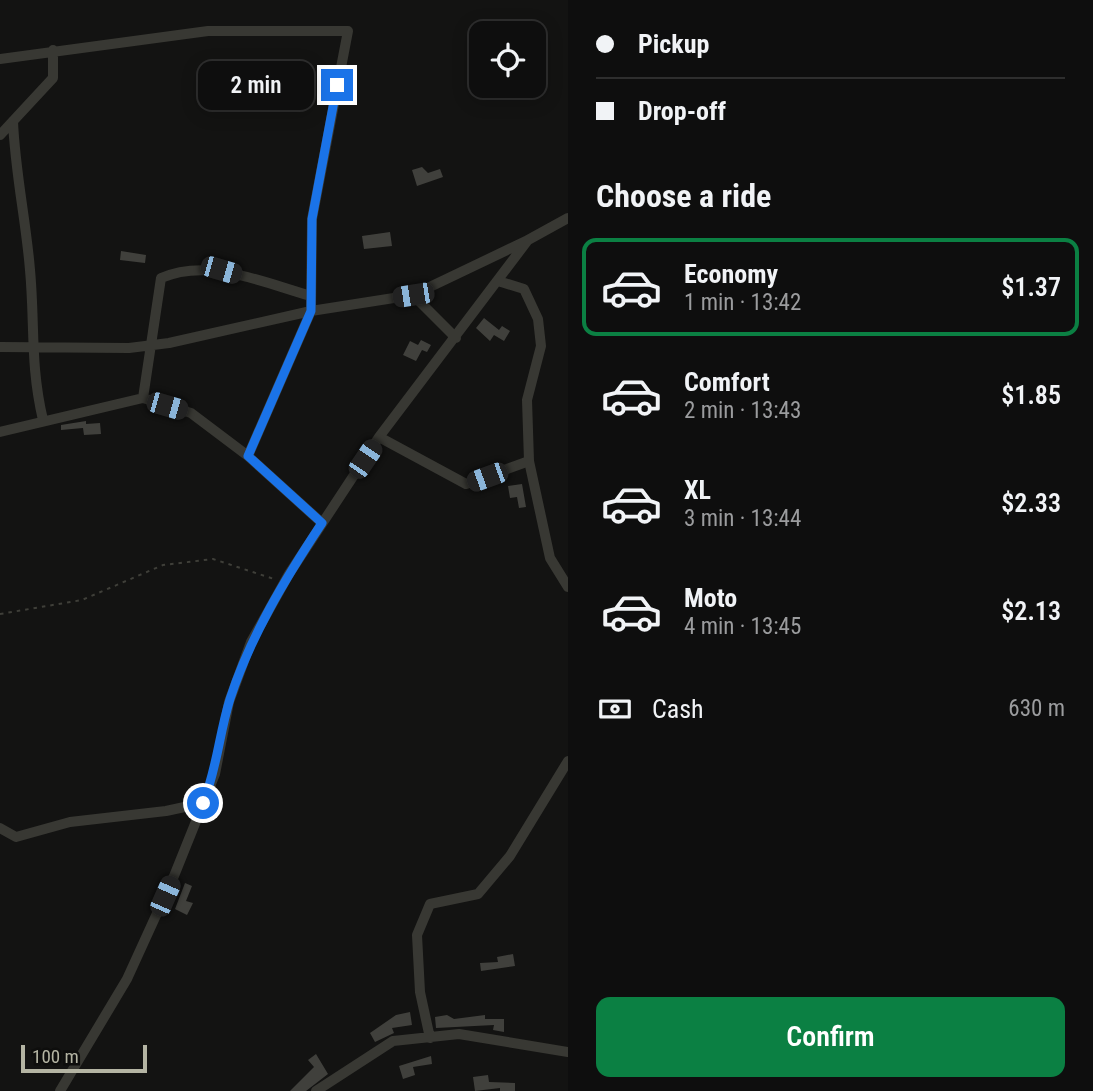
<!DOCTYPE html>
<html lang="en">
<head>
<meta charset="utf-8">
<style>
	:root { --surface:#0e0e0e; --page:#171717; --text:#f1f3f6; --muted:#9b9c9e; --line:#2e2e2e; --accent:#0b8043 }
	body { margin:0; font-family:"Roboto Condensed",sans-serif; background:var(--page); color:var(--text); height:100vh; display:flex; flex-direction:column; font-size:26px; white-space:nowrap }
	* { box-sizing:border-box; margin:0 }
	p { font-size:23px; color:var(--muted) }
	.icon { flex:none; width:38px; height:38px; fill:none; stroke:currentColor; stroke-width:2; stroke-linecap:round; stroke-linejoin:round }
	.map { position:relative; flex:1; overflow:hidden }
	.sheet { display:flex; flex-direction:column; background:var(--surface); width:525px }
	.sheet>* { flex:none }
	.guide { display:grid; align-content:center; height:154px; padding:0 28px; background:var(--surface) }
	.tools { position:absolute; left:469px; top:21px; display:grid; gap:14px }
	.tools a { display:grid; place-items:center; width:77px; height:77px; border-radius:14px; background:var(--surface); box-shadow:0 4px 18px #0003,0 0 0 2px var(--line); font-size:35px }
	.scale { position:absolute; left:21px; bottom:18px; width:126px; box-sizing:border-box; padding-left:7px; border:4px solid #b4b4a3; border-top:0; font-size:19px; line-height:24px; white-space:nowrap; color:#b4b4a3; -webkit-text-stroke:5px #0e0e0d; paint-order:stroke }
	.end { position:absolute; width:32px; height:32px; margin:-16px; border:9px solid #1a73e8; background:#fff; box-shadow:0 0 0 4px #fff }
	.from { border-radius:50% }
	.bubble { position:absolute; height:49px; border-radius:14px; background:var(--surface); box-shadow:0 4px 18px #0003,0 0 0 2px var(--line); font-size:23px; font-weight:600; line-height:49px; text-align:center }
	.car { position:absolute; width:21px; height:42px; margin:-21px -10px; border-radius:9px; box-shadow:0 0 5px 2px #0007; background:linear-gradient(#222 24%,#8ab4d8 0 40%,#222 0 76%,#8ab4d8 0 86%,#222 0) }
	.guide b { display:flex; align-items:center; gap:24px; height:66px; font-size:26px }
	.guide b+b { border-top:2px solid var(--line) }
	.guide i { width:18px; height:18px; background:var(--text) }
	ul { padding:0; list-style:none }
	li { display:flex; align-items:center; gap:21px; height:98px; margin:0 14px 10px; padding:0 14px; border:4px solid transparent; border-radius:14px }
	li div { flex:1 }
	li b { display:block; font-size:26px }
	li em { font-style:normal; font-weight:600 }
	li.current { border-color:var(--accent) }
	li>.icon { width:63px; height:63px; stroke-width:1.5 }
	h2 { padding:0 28px; font-size:32px; line-height:84px }
	.pay { display:flex; align-items:center; gap:18px; height:77px; padding:0 28px; font-size:26px }
	.pay p { margin-inline-start:auto }
	.button { display:flex; gap:14px; margin-top:auto; padding:14px 28px }
	.button a { flex:1; height:80px; border-radius:14px; background:var(--accent); color:#fff; font-size:28px; font-weight:600; line-height:80px; text-align:center }
	main { display:flex; flex:1; min-height:0 }
	.map>svg:first-child { display:block }
	.building { fill:#40403c }
	.lines { fill:none; stroke-linecap:round; stroke-linejoin:round }
	.path { stroke:#3f3f39; stroke-width:2; stroke-dasharray:3.5 5; stroke-linecap:butt }
	.minor { stroke:#383833; stroke-width:10 }
	.route { stroke:#1a73e8; stroke-width:9 }
</style>
</head>
<body>
<main>
<div class="map">
<svg width="568" height="1091" viewBox="0 0 568 1091">
	<rect width="100%" height="100%" fill="#131312"/>
	<path class="building" d="M422,167l6,6 12,-4 3,8 -26,9 -5,-16z
		M390,232l2,14 -28,3 -2,-13z
		M121,251l25,4 -1,8 -25,-3z
		M484,318l15,12 3,-4 8,5 -6,10 -10,-6 -4,6 -14,-13z
		M421,340l10,5 -4,7 -5,-2 -6,11 -13,-6 7,-14 8,4z
		M86,421v3l14,-1 1,11 -17,1 -1,-7 -22,2v-5z
		M522,484l4,23 -7,1 -2,-11 -7,1 -2,-12z
		M185,883l7,3 -6,15 7,2 -6,12 -12,-6z
		M513,954l2,12 -34,5 -1,-8 18,-1 -1,-5z
		M410,1012l2,13 -20,3 2,5 -19,9 -5,-9 26,-18z
		M447,1015l7,4 31,-4v4h19v13l-11,-2 1,-5 -58,3 -1,-11z
		M316,1054l12,20 -22,17h-16l24,-24 -6,-7z
		M431,1056l1,8 -19,3 2,8 -12,4 -4,-13z
		M488,1075l1,7 26,1v8h-15v-3l-25,3 -2,-14z"/>
	<g class="lines">
		<path class="path" d="M0,614l82,-14 81,-35 50,-6 61,20"/>
		<path class="minor" d="M0,59l208,-28h140l-36,188 -1,92 -63,145
			M13,121c2,51 13,99 17,149 5,54 0,95 13,150
			M0,135l53,-57v-28
			M413,295l43,43
			M0,347l129,1 40,-5 142,-32 102,-16 115,-55
			M143,398l18,-120c48,-21 103,5 150,18
			M0,432l143,-34 48,15 57,43 74,67
			M379,437l87,47 63,-23 -2,-61 14,-54 -3,-27 -14,-30 -26,-8
			M529,461l21,97 18,29
			M0,828l16,9 54,-15 96,-11 37,-8
			M430,1038l-10,-46 -3,-57 13,-31 48,-10 32,-38 58,-95
			M60,1091l67,-112 47,-103 41,-102 14,-72 22,-60 38,-68 90,-137 149,-197 40,-22
			M316,1091l77,-50 66,-7 109,18"/>
	</g>
	<g class="lines">
		<path class="route" d="M203,803c14,-34 16,-69 27,-104 21,-64 55,-120 92,-176l-74,-67 63,-145 1,-92 25,-134"/>
	</g>
</svg>
<div class="tools">
<a><svg class="icon" aria-label="locate" viewBox="0 0 24 24"><circle cx="12" cy="12" r="6"/><path d="M12 2v4M12 18v4M2 12h4M18 12h4"/></svg></a>
</div>
<div class="scale">100 m</div>
<i class="end from" style="left:203px;top:803px"></i>
<i class="end" style="left:337px;top:85px"></i>
<div class="bubble" style="left:198px;top:61px;width:116px">2 min</div>
<i class="car" style="left:221px;top:270px;rotate:106deg"></i>
<i class="car" style="left:413px;top:295px;rotate:261deg"></i>
<i class="car" style="left:167px;top:406px;rotate:106deg"></i>
<i class="car" style="left:365px;top:459px;rotate:34deg"></i>
<i class="car" style="left:487px;top:477px;rotate:250deg"></i>
<i class="car" style="left:165px;top:896px;rotate:24deg"></i>
</div>
<section class="sheet">
<div class="guide">
<b><i class="from"></i>Pickup</b>
<b><i></i>Drop-off</b>
</div>
<h2>Choose a ride</h2>
<ul>
<li class="current"><svg class="icon" aria-label="car" viewBox="0 0 24 24"><path d="M5 17H2v-5l4-1 3-4h7l3 4 3 1v5h-3M9 17h6M6 11h13"/><circle cx="7" cy="17" r="2"/><circle cx="17" cy="17" r="2"/></svg><div><b>Economy</b><p>1 min · 13:42</p></div><em>$1.37</em></li>
<li><svg class="icon" aria-label="car" viewBox="0 0 24 24"><path d="M5 17H2v-5l4-1 3-4h7l3 4 3 1v5h-3M9 17h6M6 11h13"/><circle cx="7" cy="17" r="2"/><circle cx="17" cy="17" r="2"/></svg><div><b>Comfort</b><p>2 min · 13:43</p></div><em>$1.85</em></li>
<li><svg class="icon" aria-label="car" viewBox="0 0 24 24"><path d="M5 17H2v-5l4-1 3-4h7l3 4 3 1v5h-3M9 17h6M6 11h13"/><circle cx="7" cy="17" r="2"/><circle cx="17" cy="17" r="2"/></svg><div><b>XL</b><p>3 min · 13:44</p></div><em>$2.33</em></li>
<li><svg class="icon" aria-label="car" viewBox="0 0 24 24"><path d="M5 17H2v-5l4-1 3-4h7l3 4 3 1v5h-3M9 17h6M6 11h13"/><circle cx="7" cy="17" r="2"/><circle cx="17" cy="17" r="2"/></svg><div><b>Moto</b><p>4 min · 13:45</p></div><em>$2.13</em></li>
</ul>
<div class="pay"><svg class="icon" aria-label="cash" viewBox="0 0 24 24"><path d="M3 7h18v10H3z"/><circle cx="12" cy="12" r="2"/></svg>Cash<p>630 m</p></div>
<div class="button"><a>Confirm</a></div>
</section>
</main>
</body>
</html>
